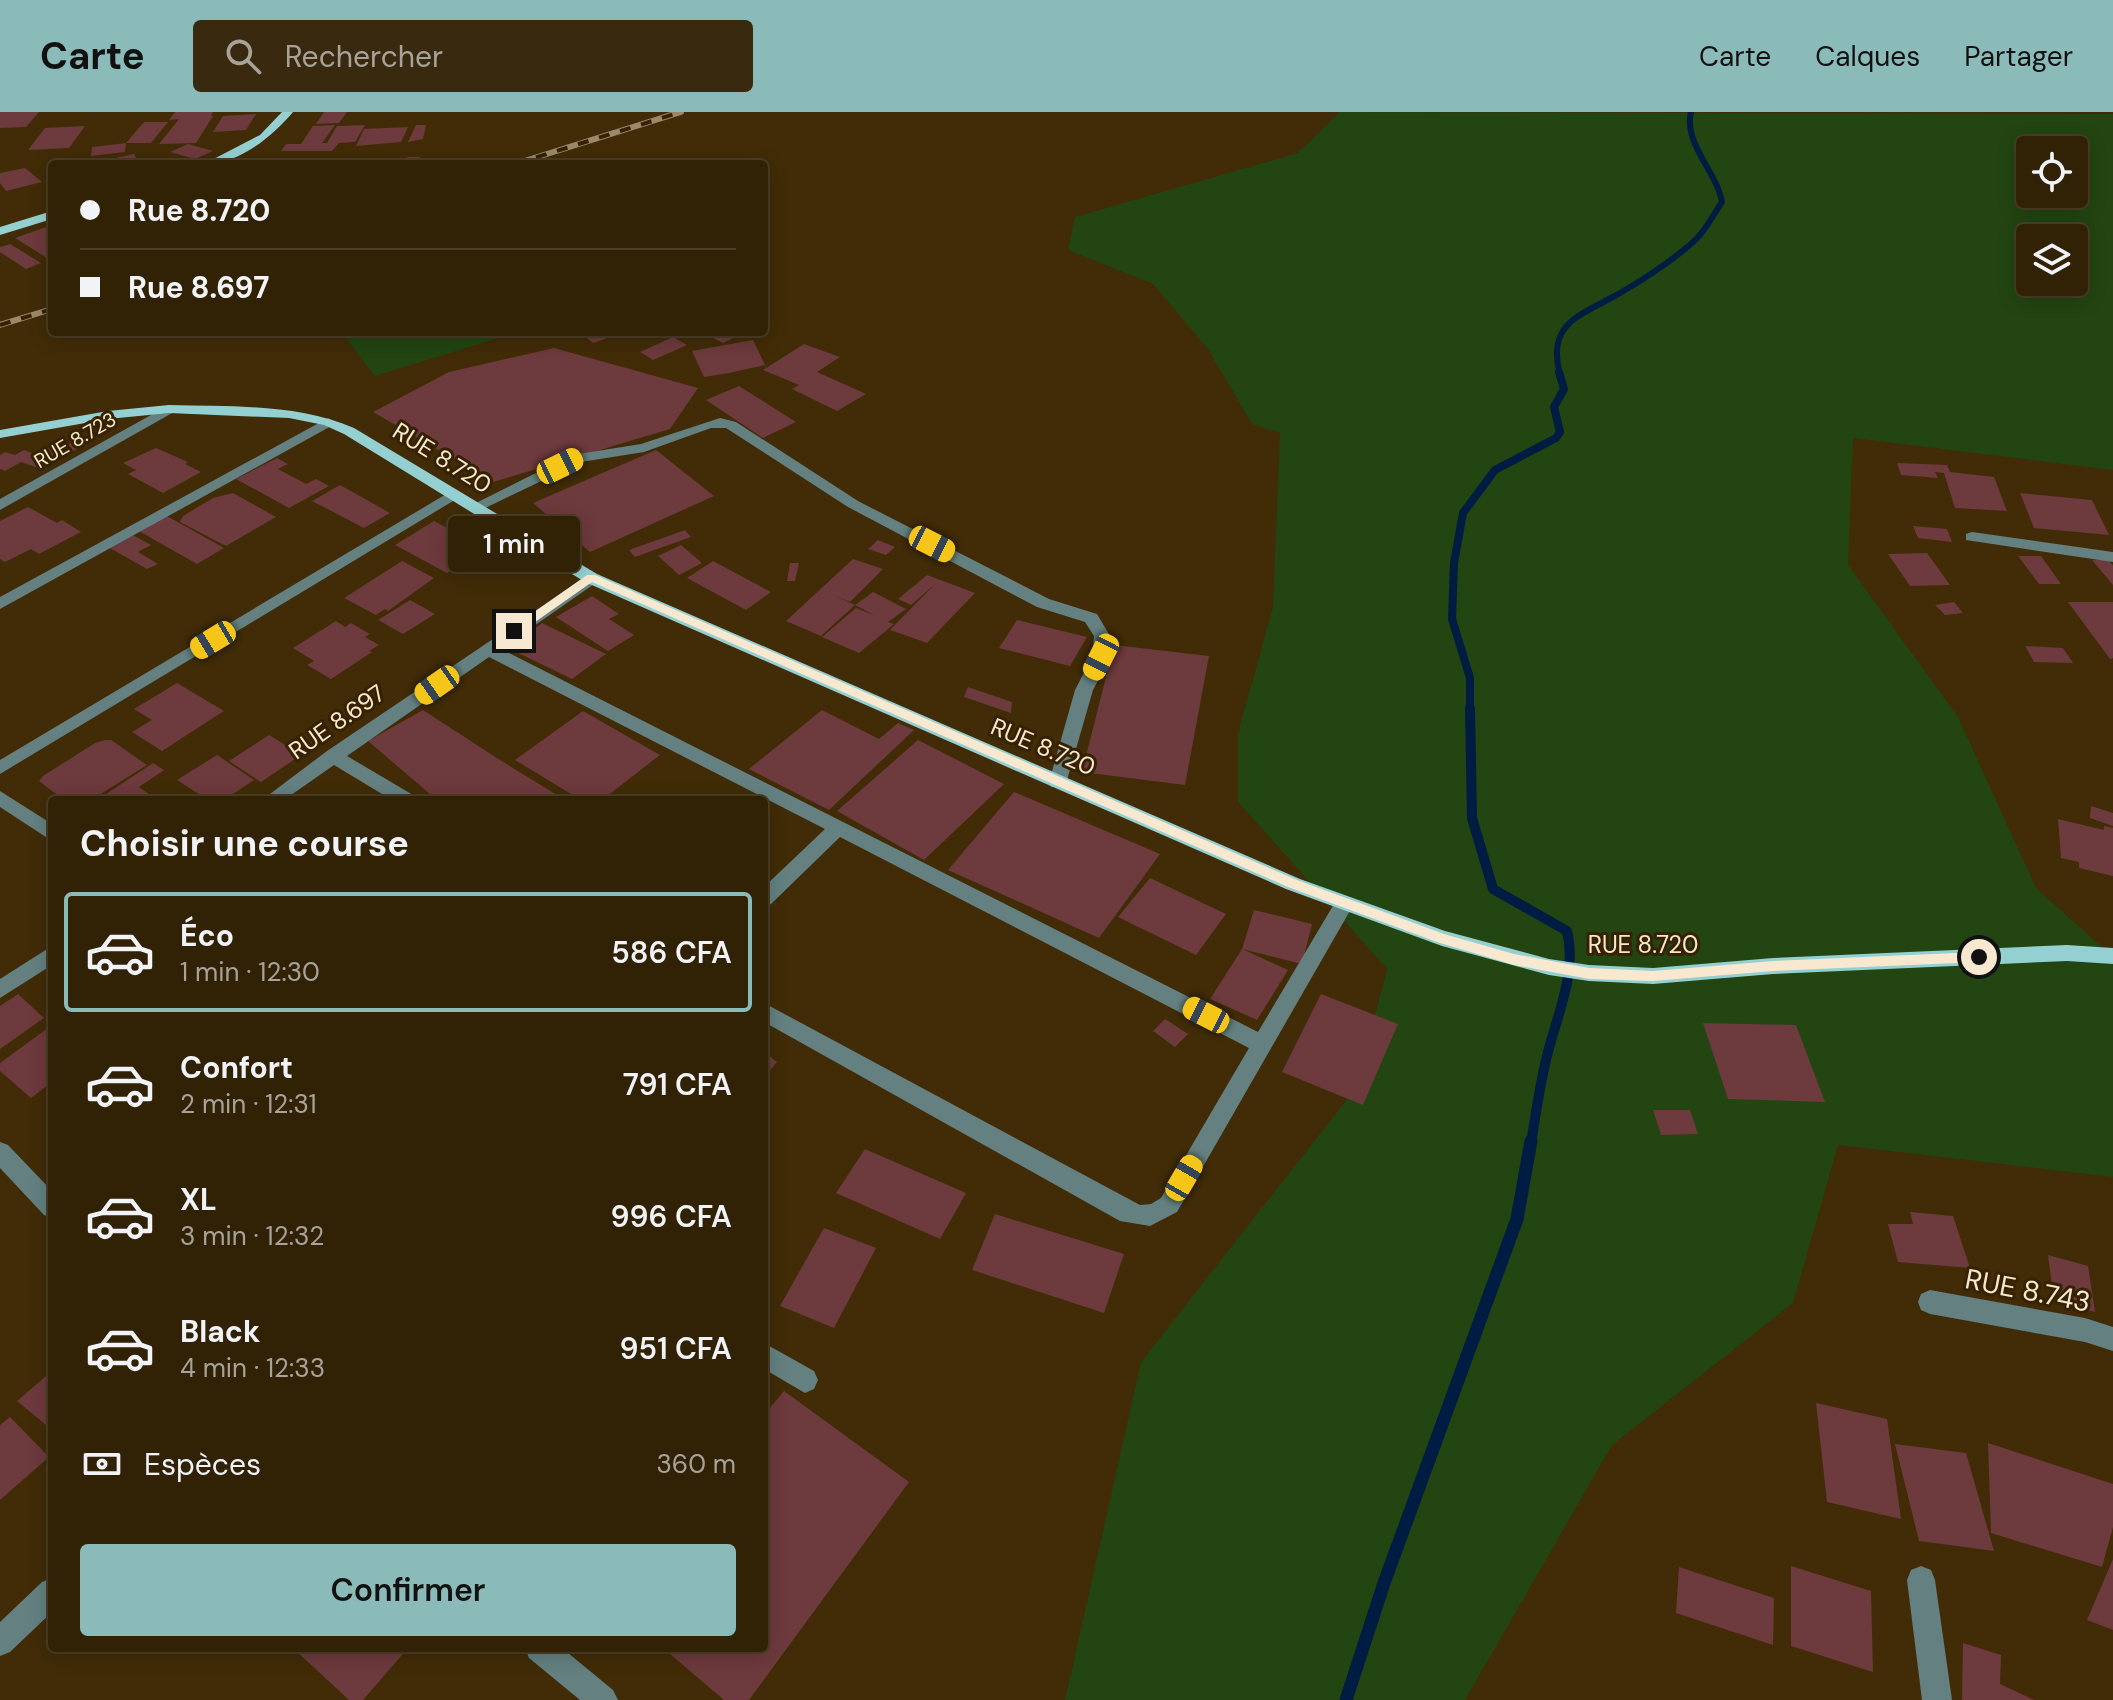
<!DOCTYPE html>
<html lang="fr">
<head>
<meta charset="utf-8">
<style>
	:root { --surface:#312105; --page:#39290f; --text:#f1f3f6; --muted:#a8a39a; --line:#4c3e27; --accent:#8bbbb9 }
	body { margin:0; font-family:"DM Sans",sans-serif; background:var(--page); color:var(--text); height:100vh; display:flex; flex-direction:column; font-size:30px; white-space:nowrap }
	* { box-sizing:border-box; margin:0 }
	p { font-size:26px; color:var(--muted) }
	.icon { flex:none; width:44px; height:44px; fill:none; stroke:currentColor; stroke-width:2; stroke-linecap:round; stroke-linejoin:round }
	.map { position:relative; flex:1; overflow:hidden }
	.sheet { position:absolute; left:48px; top:684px; width:720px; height:856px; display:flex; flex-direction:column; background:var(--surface); border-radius:8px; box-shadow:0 4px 20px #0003,0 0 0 2px var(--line) }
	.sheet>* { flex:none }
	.guide { position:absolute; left:48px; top:48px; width:720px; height:176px; border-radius:8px; box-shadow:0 4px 20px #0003,0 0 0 2px var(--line); display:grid; align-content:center; height:176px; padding:0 32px; background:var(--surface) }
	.controls { position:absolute; left:2016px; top:24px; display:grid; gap:16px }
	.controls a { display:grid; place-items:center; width:72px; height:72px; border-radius:8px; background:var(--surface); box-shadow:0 4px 20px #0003,0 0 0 2px var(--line); font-size:40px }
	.end { position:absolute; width:36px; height:36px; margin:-18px; border:10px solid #f8e8d0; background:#111; box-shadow:0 0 0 4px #111 }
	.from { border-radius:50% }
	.bubble { position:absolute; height:56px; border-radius:8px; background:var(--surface); box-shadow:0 4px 20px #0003,0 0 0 2px var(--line); font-size:26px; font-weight:600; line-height:56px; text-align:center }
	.car { position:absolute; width:24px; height:48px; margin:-24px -12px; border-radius:10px; box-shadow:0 0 6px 2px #0007; background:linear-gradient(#f5c518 24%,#345 0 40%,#f5c518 0 76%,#345 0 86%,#f5c518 0) }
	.guide b { display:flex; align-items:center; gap:28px; height:76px; font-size:30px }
	.guide b+b { border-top:2px solid var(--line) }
	.guide i { width:20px; height:20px; background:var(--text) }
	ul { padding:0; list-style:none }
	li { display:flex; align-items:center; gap:24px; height:120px; margin:0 16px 12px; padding:0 16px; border:4px solid transparent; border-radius:8px }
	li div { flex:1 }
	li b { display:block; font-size:30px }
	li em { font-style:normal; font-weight:600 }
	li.selected { border-color:var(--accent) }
	li>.icon { width:72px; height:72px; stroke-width:1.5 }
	h2 { padding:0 32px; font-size:36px; line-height:96px }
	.pay { display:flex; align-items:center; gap:20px; height:88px; padding:0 32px; font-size:30px }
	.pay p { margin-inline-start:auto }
	.primary-button { display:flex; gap:16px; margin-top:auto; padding:16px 32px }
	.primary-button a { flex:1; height:92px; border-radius:8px; background:var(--accent); color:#111; font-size:32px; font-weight:600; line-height:92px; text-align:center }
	header { display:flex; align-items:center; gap:48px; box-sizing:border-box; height:112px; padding:0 40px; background:var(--accent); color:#111 }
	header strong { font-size:38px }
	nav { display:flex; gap:44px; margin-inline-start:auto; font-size:28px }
	.search { width:560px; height:72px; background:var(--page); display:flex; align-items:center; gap:20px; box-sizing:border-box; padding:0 28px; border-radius:8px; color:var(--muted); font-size:30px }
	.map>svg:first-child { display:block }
	.green { fill:#224511; fill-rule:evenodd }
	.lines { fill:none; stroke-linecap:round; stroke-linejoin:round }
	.stream-far3 { stroke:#001c43; stroke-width:6 }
	.stream-far2 { stroke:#001c43; stroke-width:8 }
	.stream-far1 { stroke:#001c43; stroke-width:10 }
	.stream { stroke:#001c43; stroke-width:13 }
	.building { fill:#6d3a3d }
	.minor { fill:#648080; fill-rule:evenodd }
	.major { fill:#94d0d1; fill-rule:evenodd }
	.rail-casing { stroke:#9c896b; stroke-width:6 }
	.rail { stroke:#362200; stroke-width:4; stroke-dasharray:11; stroke-linecap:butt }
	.route { fill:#f8e8d0 }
	.labels { text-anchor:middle; stroke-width:6; stroke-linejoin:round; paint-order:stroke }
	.far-street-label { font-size:20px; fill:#f8e8d0; stroke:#362200 }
	.street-label { font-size:24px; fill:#f8e8d0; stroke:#362200 }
	.near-street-label { font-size:28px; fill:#f8e8d0; stroke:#362200 }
</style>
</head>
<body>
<header>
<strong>Carte</strong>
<div class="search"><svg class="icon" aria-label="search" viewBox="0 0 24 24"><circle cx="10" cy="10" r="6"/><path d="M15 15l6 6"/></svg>Rechercher</div>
<nav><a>Carte</a><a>Calques</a><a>Partager</a></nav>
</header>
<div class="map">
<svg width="2113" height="1588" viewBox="0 0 2113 1588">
	<rect width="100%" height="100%" fill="#412c07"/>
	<path class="green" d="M1340,0l773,2v356l-260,-32 -5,127 110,152 78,171 77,69v220l-275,-32 -45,158 -181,142 -147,255h-400l76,-338 215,-274 31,-119 -149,-167v-69l35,-126 7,-174 -28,-9 -44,-75 -55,-65 -85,-34 7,-33 223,-64zM2030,38h44v44h-44zM2030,126h44v44h-44z
		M341,220h165l2,3 -133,41z"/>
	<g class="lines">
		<path class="stream-far3" d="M1560,262c-13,-48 16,-57 51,-76 26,-14 61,-37 82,-56 12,-10 20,-27 29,-40 -5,-30 -39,-59 -31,-90"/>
		<path class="stream-far2" d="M1470,598v-32l-18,-59 2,-56 9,-50 32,-43 61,-32 4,-6 -6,-25 10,-18 -5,-17"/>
		<path class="stream-far1" d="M1470,596l2,110 21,71 74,42c10,40 -9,82 -19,121 -8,30 -12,61 -17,91"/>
		<path class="stream" d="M1346,1588l38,-117 133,-364 14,-78"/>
	</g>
	<path class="building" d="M0,0h39l-13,15 -26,1z
		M175,0h38l-2,4h2l-17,27 -37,1 20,-25 -10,1z
		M324,0h23l-8,11 -23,1z
		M256,2l-10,16 -33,2 10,-16z
		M144,10h24l-17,21h-25l-1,9 -34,4 1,-9 34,-4z
		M335,13l-13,18h5l10,-17 28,-1 -10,17 -16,1 -7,8h-51l5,-7h15l12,-18z
		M416,13h10l-3,14 -15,3z
		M85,14l-16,22 -41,2 17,-22z
		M408,15l-7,15 -45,4 8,-17z
		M188,32l25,7 -18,8 -25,-7z
		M134,42l6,10h-47v-1z
		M409,45h11l6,7h-40z
		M25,56l17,14 -36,9 -6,-8v-10z
		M52,113v36l-37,-23z
		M10,132l31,19 -15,6 -26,-17v-5z
		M580,220h44l-31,11z
		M702,220h43l-22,11z
		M673,225l14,8 -34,15 -13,-8z
		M753,228l12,25 -36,8 -25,4 -12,-26z
		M804,232l36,13 -23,15 49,22 -29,17 -45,-22 7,-4 -36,-15z
		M554,236l144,40 -28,41 -177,53 -120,-70 76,-40z
		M739,274l57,36 -33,16 -57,-38z
		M70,331l10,4 -39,22 -20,-7 -16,9 -5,-2v-14l5,-3 10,3 9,-5 10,4 13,-7 9,4z
		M156,336l32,14 -3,2 16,8 -38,21 -35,-19 8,-4 -13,-7z
		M656,338l58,46 -124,56 -57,-49z
		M277,346l11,6 -10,5 28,15 10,-5 13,7 -40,22 -53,-29z
		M1897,351l50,2 3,7 44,5 13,34 -52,-3 -11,-35 -9,-1 3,6 -37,-3z
		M340,373l50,28 -26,15 -52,-27z
		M233,381l43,24 -50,29 -46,-24 3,-6 30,-18z
		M2020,381l72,7 17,35 -75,-7z
		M28,395l29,16 5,-3 19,12 -42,22 -8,-5 -26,13 -5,-3v-38z
		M165,403l59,33 -27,16 -60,-34z
		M434,409l52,27 -39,25 -52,-28z
		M1913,414l34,3 5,13 -34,-4z
		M685,418l6,7 -56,20 -6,-7z
		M131,422l20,11 -13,7 20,12 -11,5 -39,-22z
		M878,428l17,7 -9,8 -18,-6z
		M681,433l21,18 -23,12 -21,-19z
		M1927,441l23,32 -40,1 -22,-32z
		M2018,444h23l20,28h-22z
		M853,447l30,10 -33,33 -15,-6 20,9 -34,31 -35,-15z
		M2092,448h16l5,5v20z
		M402,449l32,17 -46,33 -3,-2 -9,6 -32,-17z
		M713,449l58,31 -25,18 -59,-32z
		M790,451h9l-4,18h-8z
		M927,463l48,18 -48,50 -37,-13 44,-45 -23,20 -13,-6z
		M873,480l33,17 -18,13 6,2 -35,29 -37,-16 34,-29 18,7 -19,-10z
		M592,484l27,18 -10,5 25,16 -26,16 -52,-34z
		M410,488l25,14 -32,20 -25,-14z
		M1954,490l9,11 -18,2 -10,-10z
		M2068,490h45v56l-3,1z
		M1017,508l70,17 -17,29 -71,-18z
		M336,509l9,6 6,-4 19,11 -5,3 14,8 -10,6 3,1 -41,27 -24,-14 7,-4 -21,-13z
		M542,511l64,31 -34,25 -64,-31z
		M1114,533l95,11 -24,129 -103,-13z
		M2025,534l38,2 10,15 -39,-1z
		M177,571l47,28 -62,40 -30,-19 20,-12 -18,-11z
		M968,575l44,15 -1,11 -47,-16z
		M423,598l77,50 65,40h-128l-69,-59z
		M822,598l57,29 19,-16 16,7 -85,80 -80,-41z
		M583,599l77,44 -58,45h-21l-66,-40z
		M269,623l32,20 -40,27 -32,-21z
		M105,628h6l36,25 -56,35h-27l-25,-19 4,-5 52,-33z
		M918,628l86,44 -80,76 -87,-49z
		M217,643l37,25 -30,20h-16l-31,-20z
		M153,651l11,7 -25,17 18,13h-60z
		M1014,680l146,62 -61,84 -151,-68z
		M2091,694l22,7v13l-23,-8z
		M2058,707l46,11v-4l9,2v48l-34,-8v-6l-18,-4z
		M1150,766l76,36 -30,41 -78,-38z
		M1254,798l58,14 -10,40 -60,-15 46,21 -31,50 -47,-21 32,-50z
		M18,882l26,24 -44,31v-43z
		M1321,882l77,30 -35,81 -81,-33z
		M1165,907l23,15 -13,13 -22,-16z
		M1703,911l93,2 29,77 -97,-3z
		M52,913v57l-21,16 -31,-27v-8z
		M764,940l13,10 -13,15z
		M1653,998h37l8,24 -37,1z
		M865,1037l101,44 -26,46 -104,-46z
		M1910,1100l43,4 17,52 -72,-6 -10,-38h25z
		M995,1102l129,40 -20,59 -132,-43z
		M824,1116l52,20 -42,80 -54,-22z
		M2048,1143l40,11 7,46 -41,-11z
		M52,1259v59l-35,-29z
		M784,1279l125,91 -160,218h-25l-61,-52h101v-233z
		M1816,1291l71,16 14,100 -74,-17z
		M10,1305l39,40 -49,43v-75z
		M1988,1331l125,41v43l-11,40 -111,-34z
		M1895,1332l71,9 28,98 -75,-10z
		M2113,1447v71l-26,-10z
		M1791,1454l80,25 2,81 -82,-26z
		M1679,1455l95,31 -1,47 -97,-32z
		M1963,1531l38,12 -1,29 34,16h-72z
		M293,1536h115l-45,52h-14z"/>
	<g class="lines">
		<path class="minor" d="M169,293l5,1v6l-174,98v-11z
			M328,306l7,4 -2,3 -333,184v-12z
			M720,306l16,4 122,79 191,98 48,15 13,22v21l-17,33 -28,97h-14l-2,-5 26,-92 17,-33 2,-21 -9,-14 -48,-15 -189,-100 -122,-79h-15l-67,24 -63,10 -102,49 -5,2 -8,-5 106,-53 69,-11z
			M453,378l5,2v6l-458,276v-14z
			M1972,420l141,20v10l-147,-22v-6z
			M591,461l6,1v8l-96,67 757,383 79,-133h14l3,5 -3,5 -174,303 -27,14 -30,-5 -356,-199v-19l376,202 11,-1 10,-6 88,-150 -409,-211 -69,67 -7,3v-20l61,-58 -336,-172 -142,99 66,39 2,5h-23l-58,-35 -50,35h-22l65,-49z
			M0,679l52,33v17l-52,-34z
			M52,834v19l-52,33v-19z
			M0,1030l8,3 44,46v27l-8,-3 -44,-47z
			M1930,1178l155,28 28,9v24l-28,-9 -155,-28 -9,-4 -3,-8 3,-8z
			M764,1231l50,28 4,9 -4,9 -9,4 -41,-24z
			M1921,1454l10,4 4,10 17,120h-30l-15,-120 4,-10z
			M52,1466v34l-42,40 -10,4v-34l42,-40z
			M525,1536h37l51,42 5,10h-38l-51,-42z"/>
		<path class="major" d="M282,0h11c-21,25 -54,52 -89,52l56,-29z
			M52,99v8l-52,16v-8z
			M169,293c62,2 127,-2 185,23l243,146 703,305 145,52 104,28 40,6 64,3 120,-10 294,-13 46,3v16l-46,-3 -294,13 -120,10 -64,-3 -40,-6 -107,-29 -156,-57 -701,-307 -241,-148 -20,-9 -35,-7 -120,-5 -61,6 -108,19v-8l108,-19z"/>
		<defs>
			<path id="rail" d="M515,52l166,-52
				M0,213l52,-16"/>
		</defs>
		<use href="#rail" class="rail-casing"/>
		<use href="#rail" class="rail"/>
	</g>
	<path class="route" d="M587,463h8l702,305 147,54 70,20 75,14 64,3 120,-10 206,-9 6,5 -6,5 -206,9 -120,10 -64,-2 -75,-14 -77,-23 -149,-55 -696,-305 -74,52h-8v-5z"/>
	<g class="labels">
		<g class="far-street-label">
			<text transform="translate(75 328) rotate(-30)" y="7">RUE 8.723</text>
		</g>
		<g class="street-label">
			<text transform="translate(442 346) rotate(32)" y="8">RUE 8.720</text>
			<text transform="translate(337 610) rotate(-35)" y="8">RUE 8.697</text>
			<text transform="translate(1043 635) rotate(23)" y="8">RUE 8.720</text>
			<text x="1643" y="841">RUE 8.720</text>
		</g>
		<g class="near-street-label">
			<text transform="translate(2028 1178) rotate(11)" y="10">RUE 8.743</text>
		</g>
	</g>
</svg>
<div class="controls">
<a><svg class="icon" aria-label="locate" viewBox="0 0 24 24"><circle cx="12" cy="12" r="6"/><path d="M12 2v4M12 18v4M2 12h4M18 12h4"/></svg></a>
<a><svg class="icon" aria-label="layers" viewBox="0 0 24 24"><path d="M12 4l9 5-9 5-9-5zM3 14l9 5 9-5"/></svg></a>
</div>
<i class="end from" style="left:1979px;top:845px"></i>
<i class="end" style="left:514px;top:519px"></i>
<div class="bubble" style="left:448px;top:404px;width:132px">1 min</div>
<i class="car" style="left:560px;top:354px;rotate:64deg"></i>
<i class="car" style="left:932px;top:432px;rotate:117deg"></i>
<i class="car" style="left:213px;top:528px;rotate:239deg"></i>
<i class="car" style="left:1101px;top:545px;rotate:207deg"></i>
<i class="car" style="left:437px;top:573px;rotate:235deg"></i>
<i class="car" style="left:1206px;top:903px;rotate:297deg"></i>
<i class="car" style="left:1184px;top:1066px;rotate:30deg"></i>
<div class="guide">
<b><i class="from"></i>Rue 8.720</b>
<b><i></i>Rue 8.697</b>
</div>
<section class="sheet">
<h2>Choisir une course</h2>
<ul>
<li class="selected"><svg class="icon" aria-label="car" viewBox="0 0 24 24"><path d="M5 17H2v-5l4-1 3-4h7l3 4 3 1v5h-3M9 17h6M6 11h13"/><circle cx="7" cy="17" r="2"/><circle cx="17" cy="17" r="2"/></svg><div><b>Éco</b><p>1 min · 12:30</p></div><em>586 CFA</em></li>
<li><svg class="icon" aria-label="car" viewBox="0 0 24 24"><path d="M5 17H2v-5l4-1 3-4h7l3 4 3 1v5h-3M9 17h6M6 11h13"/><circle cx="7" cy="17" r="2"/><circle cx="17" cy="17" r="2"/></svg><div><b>Confort</b><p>2 min · 12:31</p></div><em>791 CFA</em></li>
<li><svg class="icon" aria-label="car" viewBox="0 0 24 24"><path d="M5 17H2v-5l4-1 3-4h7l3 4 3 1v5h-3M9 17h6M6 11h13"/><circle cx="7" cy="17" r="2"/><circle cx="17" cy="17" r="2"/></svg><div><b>XL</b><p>3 min · 12:32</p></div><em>996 CFA</em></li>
<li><svg class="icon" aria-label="car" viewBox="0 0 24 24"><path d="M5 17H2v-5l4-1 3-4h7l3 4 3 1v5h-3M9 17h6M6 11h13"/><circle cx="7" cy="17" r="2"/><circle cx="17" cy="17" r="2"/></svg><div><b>Black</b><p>4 min · 12:33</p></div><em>951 CFA</em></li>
</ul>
<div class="pay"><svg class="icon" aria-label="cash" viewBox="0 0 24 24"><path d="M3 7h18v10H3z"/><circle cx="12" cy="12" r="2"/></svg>Espèces<p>360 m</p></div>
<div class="primary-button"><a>Confirmer</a></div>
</section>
</div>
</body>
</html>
